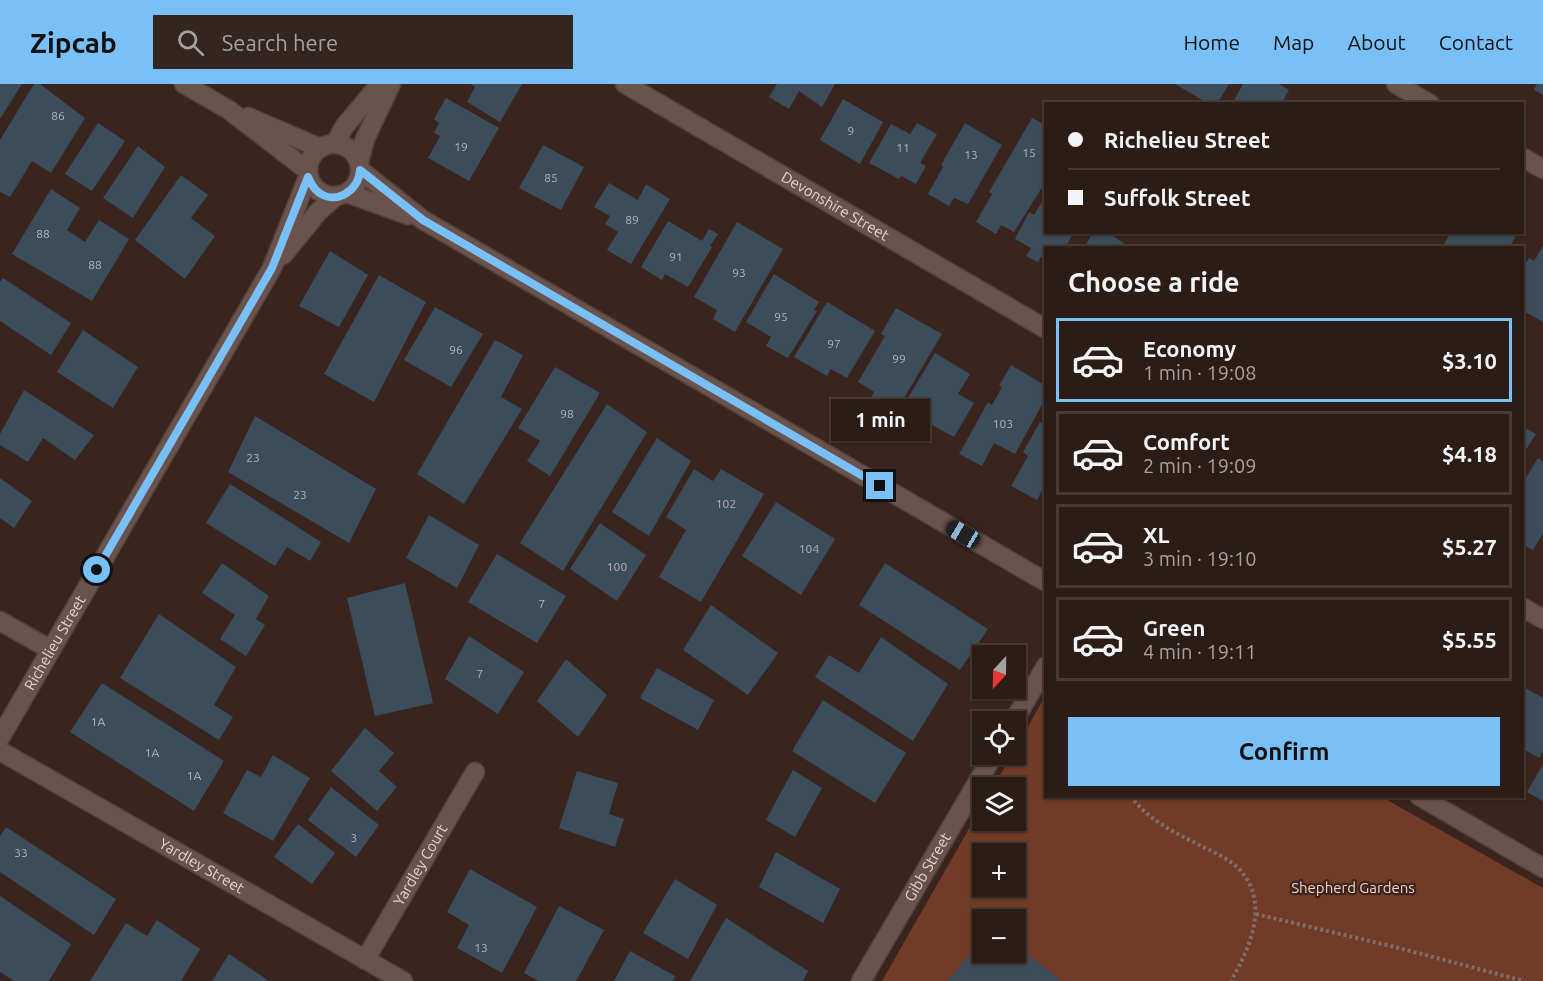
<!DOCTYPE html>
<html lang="en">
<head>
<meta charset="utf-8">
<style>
	:root { --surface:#2b1c16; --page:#33251f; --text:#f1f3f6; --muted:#a6a1a1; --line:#473a35; --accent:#79bff8 }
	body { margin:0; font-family:Ubuntu,sans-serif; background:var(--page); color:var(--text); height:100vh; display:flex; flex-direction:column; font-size:22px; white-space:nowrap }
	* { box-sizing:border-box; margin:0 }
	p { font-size:20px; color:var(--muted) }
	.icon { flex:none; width:33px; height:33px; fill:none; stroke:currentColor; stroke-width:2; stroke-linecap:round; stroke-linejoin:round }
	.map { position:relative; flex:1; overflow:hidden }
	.sheet { position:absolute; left:1044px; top:162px; width:480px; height:552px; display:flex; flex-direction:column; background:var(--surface); border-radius:0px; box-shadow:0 2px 4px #0004,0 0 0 2px var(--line) }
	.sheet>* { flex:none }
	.top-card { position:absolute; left:1044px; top:18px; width:480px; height:132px; border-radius:0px; box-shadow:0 2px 4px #0004,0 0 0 2px var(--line); display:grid; align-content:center; height:132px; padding:0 24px; background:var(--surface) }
	.needle { width:39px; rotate:202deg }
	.buttons { position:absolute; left:972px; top:561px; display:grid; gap:12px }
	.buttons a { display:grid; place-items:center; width:54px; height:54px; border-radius:0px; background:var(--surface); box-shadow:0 2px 4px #0004,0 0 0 2px var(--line); font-size:30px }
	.end { position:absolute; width:27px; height:27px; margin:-14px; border:8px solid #79bff8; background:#111; box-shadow:0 0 0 3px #111 }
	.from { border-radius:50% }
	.bubble { position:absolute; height:42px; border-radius:0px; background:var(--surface); box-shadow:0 2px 4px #0004,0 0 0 2px var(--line); font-size:20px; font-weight:700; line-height:42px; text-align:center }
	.car { position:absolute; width:18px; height:36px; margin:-18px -9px; border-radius:8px; box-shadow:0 0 4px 2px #0007; background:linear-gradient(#222 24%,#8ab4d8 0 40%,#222 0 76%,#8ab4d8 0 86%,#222 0) }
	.top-card b { display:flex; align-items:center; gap:21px; height:57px; font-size:22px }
	.top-card b+b { border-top:2px solid var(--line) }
	.top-card i { width:15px; height:15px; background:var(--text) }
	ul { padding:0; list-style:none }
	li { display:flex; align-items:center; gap:18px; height:84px; margin:0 12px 9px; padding:0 12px; border:3px solid var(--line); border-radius:0px }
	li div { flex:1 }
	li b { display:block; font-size:22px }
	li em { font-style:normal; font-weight:700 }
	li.on { border-color:var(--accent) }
	li>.icon { width:54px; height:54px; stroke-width:1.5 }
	h2 { padding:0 24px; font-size:27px; line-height:72px }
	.button { display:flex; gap:12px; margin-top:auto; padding:12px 24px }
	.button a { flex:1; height:69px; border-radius:0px; background:var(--accent); color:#111; font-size:24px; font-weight:700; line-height:69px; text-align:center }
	header { display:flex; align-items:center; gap:36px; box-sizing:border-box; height:84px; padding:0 30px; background:var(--accent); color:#111 }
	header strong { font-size:28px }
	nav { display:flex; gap:33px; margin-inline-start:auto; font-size:21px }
	.search { width:420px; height:54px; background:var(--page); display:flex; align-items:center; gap:15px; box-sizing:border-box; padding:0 21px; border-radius:0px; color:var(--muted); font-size:22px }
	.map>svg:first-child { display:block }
	.green { fill:#723b27; fill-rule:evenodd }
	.building { fill:#3b4c5b }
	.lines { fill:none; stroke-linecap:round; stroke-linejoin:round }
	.minor-casing { stroke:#52423c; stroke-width:21 }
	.path { stroke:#7f6e68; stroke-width:4; stroke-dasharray:3 3; stroke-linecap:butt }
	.minor { stroke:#6a534c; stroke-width:18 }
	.route { stroke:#79bff8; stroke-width:8 }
	.labels { text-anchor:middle; stroke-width:4.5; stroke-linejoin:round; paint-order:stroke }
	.number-label { font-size:12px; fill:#b8b3b3 }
	.street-label { font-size:15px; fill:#e2d5d0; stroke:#39251e }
	.park-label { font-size:15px; fill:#f9d0c2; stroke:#39251e }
</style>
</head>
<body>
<header>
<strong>Zipcab</strong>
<div class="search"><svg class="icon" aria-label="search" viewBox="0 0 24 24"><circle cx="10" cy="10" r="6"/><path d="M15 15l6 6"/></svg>Search here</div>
<nav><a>Home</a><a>Map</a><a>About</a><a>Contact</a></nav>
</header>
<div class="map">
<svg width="1543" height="897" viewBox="0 0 1543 897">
	<rect width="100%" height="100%" fill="#39251e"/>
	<path class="green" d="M1045,612l1,100 336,1 161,91v93h-661l100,-175v14h34v-32l-23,-1 19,-32 4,-1v-5zM982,770h34v32h-34zM982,836h34v32h-34z"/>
	<path class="building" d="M0,0h22l-22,35z
		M34,0h6l45,34 -34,55 -19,-12 -22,36 -10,-5v-52z
		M471,0h51l-22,38 -33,-20 8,-15z
		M777,0h58l-13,23 -23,-16 -10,18 -20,-12z
		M1175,0h54l-12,20h-8z
		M1243,0h36l10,6 -8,14h-49z
		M1537,0h6v11l-9,-5z
		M446,14l53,30 -30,53 -41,-23 12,-22 -6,-3 5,-10 -5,-4z
		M843,15l40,23 -23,42 -40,-24z
		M1032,34l14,7v56l-32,51 -13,-7 -5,9 -20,-12 16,-28 -3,-2z
		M98,39l27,18 -33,50 -27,-17z
		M917,39l20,11 -17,29 6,3 -10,18 -15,-8 -2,3 -30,-16 22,-39 19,10z
		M965,39l37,22 -34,59 -14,-6 -5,8 -21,-12 15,-27 -2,-2z
		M543,61l41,22 -23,43 -42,-22z
		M138,62l27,21 -32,51 -30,-20z
		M181,91l27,20 -17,23 24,18 -30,43 -50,-39z
		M609,99l29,17 8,-16 24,15 -39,65 -24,-14 11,-18 -13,-8 5,-8 -16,-9z
		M51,105l29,19 -13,22 18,12 14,-22 30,19 -37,62 -80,-47z
		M1046,111v37h28l-9,16h-19v12l-5,-3 -3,5 -12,-6 5,-8 -16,-9 14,-27 5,3z
		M668,137l34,20 7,-12 9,5 -8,12 2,1 -24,40 -23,-13 -3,6 -21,-13z
		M737,138l46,27 -48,83 -22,-13 4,-9 -23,-13z
		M1093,148h14l24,16h-47z
		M1451,148h67l-9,16h-67z
		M1543,162v76l-21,-12v-40l7,-12 5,3z
		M330,167l38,24 -29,52 -40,-21z
		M774,190l45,28 -5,8 3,1 -29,47 -22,-12 5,-9 -25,-15z
		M379,191l47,27 -52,100 -50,-28z
		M3,194l68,45 -20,32 -51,-34v-39z
		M827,218l48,29 -28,47 -16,-9 -4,7 -33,-19z
		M435,223l48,27 -32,53 -47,-27z
		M896,224l46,26 -53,89 -24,-14 9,-17 -16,-10 27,-46 -4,-2z
		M83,246l55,37 -25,41 -56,-36z
		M495,256l28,15 -22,42 21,12 -58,95 -47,-30z
		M935,269l35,21 -12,20 16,9 -20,34 -31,-17 -4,9 -22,-13z
		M1011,281l35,21v11l-31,57 -21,-11 -12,23 -23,-12 29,-52 4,3 10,-18 -3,-1z
		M555,283l45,26 -50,83 -23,-15 13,-20 -22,-13z
		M24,306l70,45 -19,25 -32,-22 -15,24 -28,-17v-11z
		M607,320l40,28 -84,139 -43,-28z
		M255,332l121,73 -27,54 -121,-71z
		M1040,338l6,3v58l-9,17 -26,-14 17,-30 -5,-4z
		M1522,342l14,8 -14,22z
		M657,354l34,23 -42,75 -37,-24z
		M1538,374l5,3v72l-10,17 -11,-6v-60z
		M694,385l19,12 8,-12 43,25 -63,108 -42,-25 27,-47 -20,-13z
		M0,394l32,23 -18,27 -14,-10z
		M230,400l91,58 -11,19 -23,-14 -12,19 -69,-43z
		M776,418l59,37 -34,56 -59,-39z
		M429,431l50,30 -22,43 -51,-30z
		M600,439l46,32 -29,46 -47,-32z
		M497,470l69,42 -29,47 -69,-41z
		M222,479l47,33 -13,23 9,6 -19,31 -26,-17 15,-24 -33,-22z
		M885,479l103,66 -28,41 -101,-65z
		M405,499l28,120 -58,13 -28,-118z
		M711,521l67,48 -30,42 -65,-45z
		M159,530l77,53 -22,38 19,12 -14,23 -99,-62z
		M469,552l55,36 -26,42 -53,-35z
		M881,553l67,47 -35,57 -98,-64 14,-22 30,18z
		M566,575l41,36 -29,42 -41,-36z
		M657,584l57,32 -16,30 -58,-32z
		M102,599l122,78 -30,50 -124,-79z
		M1522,602l21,12v53l-4,7 -14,-8 -3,4z
		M823,616l83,53 -31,50 -83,-52z
		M365,644l29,25 -15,18 18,16 -20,24 -46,-40z
		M273,671l37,23 -37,63 -50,-28 24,-43 14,7z
		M1543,680v37l-16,-9z
		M793,686l29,18 -27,49 -29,-17z
		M577,687l41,12 -9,31 15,5 -9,28 -56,-19z
		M331,703l48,38 -23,32 -48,-37z
		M298,740l37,29 -23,31 -38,-27z
		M6,743l110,72 -22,36 -94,-63v-36z
		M776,768l64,37 -17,34 -64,-36z
		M470,785l67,38 -35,66 -45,-25 12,-23 -22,-13z
		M675,795l42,26 -29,54 -45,-26z
		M0,812l71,48 -22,37h-35l-14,-9z
		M559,822l45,24 -28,51h-37l-15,-8z
		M726,834l82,53 -5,10h-113z
		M157,836l43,29 -19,32h-91l36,-58 21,13z
		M982,856v12h34v-6l46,35h-114z
		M630,867l45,25 -2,5h-59z
		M229,870l40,27h-57z"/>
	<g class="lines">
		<defs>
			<g id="minor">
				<path d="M184,0l45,26 78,60"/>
				<path id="s1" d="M625,0l421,245"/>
				<path d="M1396,0l34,20"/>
				<path d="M248,33l72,31"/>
				<circle cx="334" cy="86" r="26"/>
				<path d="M335,60l9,-17 36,-43"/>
				<path d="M1522,73l21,12"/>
				<path d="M359,78l6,-23 26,-55"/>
				<path d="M360,86l63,50 623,362"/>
				<path d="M347,109l61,22"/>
				<path d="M283,171l35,-43 17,-15"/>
				<path d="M1522,523l21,12"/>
				<path d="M0,537l51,29"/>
				<path d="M1013,638l33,-56"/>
				<path id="s2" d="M0,654l272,-470 36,-91"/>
				<path id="s3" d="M0,667l403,230"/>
				<path d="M1419,712l124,72"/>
				<path id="s4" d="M365,876l110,-188"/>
				<path id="s5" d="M861,897l133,-227"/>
			</g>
		</defs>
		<use href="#minor" class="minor-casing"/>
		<path class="path" d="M1130,712c20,25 44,36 71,50 12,6 26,12 36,21 34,33 14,79 -6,114
			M1256,830l139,33 129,34"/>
		<use href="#minor" class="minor"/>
	</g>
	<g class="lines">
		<path class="route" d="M97,486l175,-302 36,-91c2,4 4,9 8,13 17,17 43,2 44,-20l63,50 457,266"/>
	</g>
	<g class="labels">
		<g class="number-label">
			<text x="58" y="36">86</text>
			<text x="851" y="51">9</text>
			<text x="461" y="67">19</text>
			<text x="903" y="68">11</text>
			<text x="1029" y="73">15</text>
			<text x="971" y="75">13</text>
			<text x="551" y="98">85</text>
			<text x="632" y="140">89</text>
			<text x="43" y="154">88</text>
			<text x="676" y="177">91</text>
			<text x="95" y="185">88</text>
			<text x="739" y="193">93</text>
			<text x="781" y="237">95</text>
			<text x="834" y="264">97</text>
			<text x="456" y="270">96</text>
			<text x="899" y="279">99</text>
			<text x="567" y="334">98</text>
			<text x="1003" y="344">103</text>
			<text x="253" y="378">23</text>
			<text x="300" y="415">23</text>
			<text x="726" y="424">102</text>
			<text x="809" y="469">104</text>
			<text x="617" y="487">100</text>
			<text x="542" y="524">7</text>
			<text x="480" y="594">7</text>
			<text x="98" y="642">1A</text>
			<text x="152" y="673">1A</text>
			<text x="194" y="696">1A</text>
			<text x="354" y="758">3</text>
			<text x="21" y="773">33</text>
			<text x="481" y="868">13</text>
		</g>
		<g class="street-label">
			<text dy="5" stroke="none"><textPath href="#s1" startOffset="243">Devonshire Street</textPath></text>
			<text dy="5" stroke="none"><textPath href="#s2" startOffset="110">Richelieu Street</textPath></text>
			<text dy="5" stroke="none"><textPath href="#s3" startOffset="232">Yardley Street</textPath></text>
			<text dy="5" stroke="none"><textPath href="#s4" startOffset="110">Yardley Court</textPath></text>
			<text dy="5" stroke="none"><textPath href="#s5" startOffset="132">Gibb Street</textPath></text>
		</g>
		<g class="park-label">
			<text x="1353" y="809">Shepherd Gardens</text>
		</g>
	</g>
</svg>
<div class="buttons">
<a><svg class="needle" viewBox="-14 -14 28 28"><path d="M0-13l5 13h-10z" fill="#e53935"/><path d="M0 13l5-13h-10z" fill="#a6a1a1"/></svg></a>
<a><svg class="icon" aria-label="locate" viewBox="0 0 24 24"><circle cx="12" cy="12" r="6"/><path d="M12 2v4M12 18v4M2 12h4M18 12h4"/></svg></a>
<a><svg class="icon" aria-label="layers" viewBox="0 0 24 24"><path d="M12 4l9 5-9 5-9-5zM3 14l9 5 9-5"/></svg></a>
<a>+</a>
<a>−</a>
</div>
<i class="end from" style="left:97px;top:486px"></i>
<i class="end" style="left:880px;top:402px"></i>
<div class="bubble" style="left:831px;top:315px;width:99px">1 min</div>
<i class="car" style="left:963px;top:450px;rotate:300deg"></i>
<div class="top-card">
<b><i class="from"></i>Richelieu Street</b>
<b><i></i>Suffolk Street</b>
</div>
<section class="sheet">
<h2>Choose a ride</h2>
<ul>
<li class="on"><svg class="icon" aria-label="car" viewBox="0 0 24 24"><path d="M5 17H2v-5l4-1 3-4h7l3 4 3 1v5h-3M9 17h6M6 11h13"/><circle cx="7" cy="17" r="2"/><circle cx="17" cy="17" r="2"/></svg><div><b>Economy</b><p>1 min · 19:08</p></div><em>$3.10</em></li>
<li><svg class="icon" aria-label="car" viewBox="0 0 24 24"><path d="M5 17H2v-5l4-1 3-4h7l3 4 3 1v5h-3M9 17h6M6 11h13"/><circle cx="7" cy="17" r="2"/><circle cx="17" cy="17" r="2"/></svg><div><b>Comfort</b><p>2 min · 19:09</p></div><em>$4.18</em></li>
<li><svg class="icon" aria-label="car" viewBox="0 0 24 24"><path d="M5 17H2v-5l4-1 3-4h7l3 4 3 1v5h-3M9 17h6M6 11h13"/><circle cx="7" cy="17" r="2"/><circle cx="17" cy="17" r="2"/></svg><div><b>XL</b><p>3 min · 19:10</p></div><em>$5.27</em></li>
<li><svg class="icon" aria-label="car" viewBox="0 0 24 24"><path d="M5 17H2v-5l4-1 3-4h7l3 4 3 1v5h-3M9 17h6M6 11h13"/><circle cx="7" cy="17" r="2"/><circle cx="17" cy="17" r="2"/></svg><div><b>Green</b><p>4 min · 19:11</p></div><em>$5.55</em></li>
</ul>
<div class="button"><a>Confirm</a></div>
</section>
</div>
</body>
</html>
